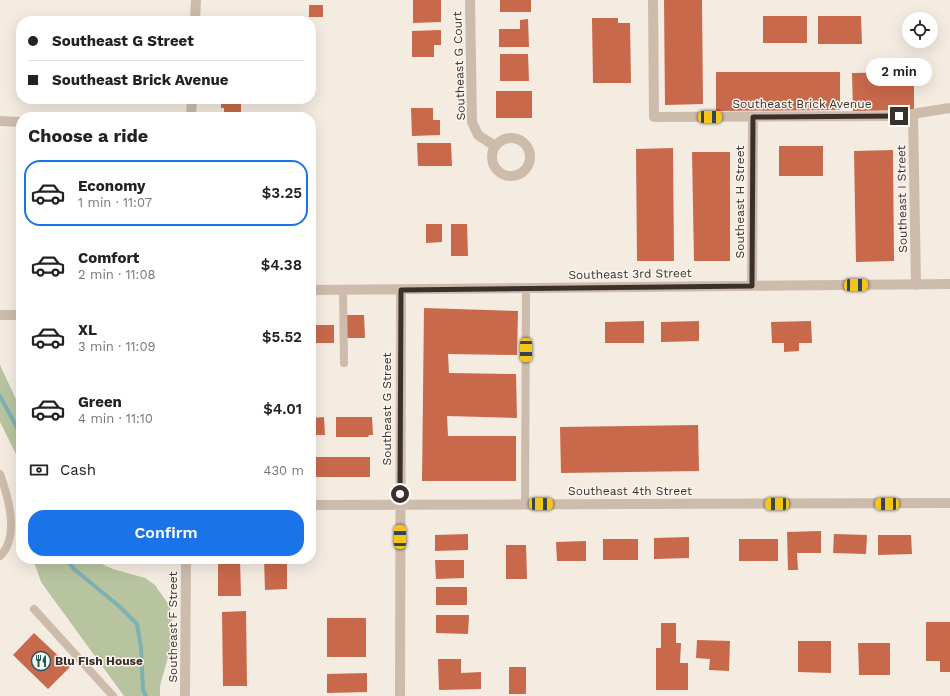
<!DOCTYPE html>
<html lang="en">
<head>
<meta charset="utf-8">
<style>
	:root { --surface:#fff; --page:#f2f2f2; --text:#222; --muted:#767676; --line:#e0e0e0; --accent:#1a73e8 }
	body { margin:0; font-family:"Work Sans",sans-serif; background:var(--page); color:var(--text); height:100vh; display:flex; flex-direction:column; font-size:15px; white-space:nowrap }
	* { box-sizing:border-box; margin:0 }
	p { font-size:13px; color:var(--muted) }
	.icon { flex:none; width:22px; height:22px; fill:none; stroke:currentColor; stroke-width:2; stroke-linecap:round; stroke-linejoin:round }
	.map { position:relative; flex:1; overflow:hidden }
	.panel { position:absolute; left:16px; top:112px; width:300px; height:452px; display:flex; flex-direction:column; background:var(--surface); border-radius:16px; box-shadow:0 4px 16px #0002 }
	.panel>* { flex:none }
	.top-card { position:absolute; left:16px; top:16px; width:300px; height:88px; border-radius:16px; box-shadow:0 4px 16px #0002; display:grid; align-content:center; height:88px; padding:0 12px; background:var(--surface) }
	.fabs { position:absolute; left:902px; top:12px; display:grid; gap:8px }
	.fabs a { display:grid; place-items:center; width:36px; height:36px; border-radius:50%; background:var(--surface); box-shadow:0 4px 16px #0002; font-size:20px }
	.end { position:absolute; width:18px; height:18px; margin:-9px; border:5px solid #3b302b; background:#fff; box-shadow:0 0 0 2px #fff }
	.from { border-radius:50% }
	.bubble { position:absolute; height:28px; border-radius:14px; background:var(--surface); box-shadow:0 4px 16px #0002; font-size:13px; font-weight:600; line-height:28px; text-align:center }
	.car { position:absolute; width:12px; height:24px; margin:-12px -6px; border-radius:5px; box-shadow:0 0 3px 1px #0007; background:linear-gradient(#f5c518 24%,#345 0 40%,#f5c518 0 76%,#345 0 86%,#f5c518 0) }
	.top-card b { display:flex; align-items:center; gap:14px; height:38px; font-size:15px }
	.top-card b+b { border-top:1px solid var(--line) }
	.top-card i { width:10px; height:10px; background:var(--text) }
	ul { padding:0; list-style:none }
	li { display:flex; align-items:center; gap:12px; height:66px; margin:0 8px 6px; padding:0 4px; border:2px solid transparent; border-radius:16px }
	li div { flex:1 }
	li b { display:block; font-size:15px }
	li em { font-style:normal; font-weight:600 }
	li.current { border-color:var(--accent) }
	li>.icon { width:36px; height:36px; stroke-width:1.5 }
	h2 { padding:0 12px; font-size:18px; line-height:48px }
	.pay { display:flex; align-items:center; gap:10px; height:44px; padding:0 12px; font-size:15px }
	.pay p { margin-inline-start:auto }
	.primary-button { display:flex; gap:8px; margin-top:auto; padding:8px 12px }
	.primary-button a { flex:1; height:46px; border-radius:16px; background:var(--accent); color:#fff; font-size:16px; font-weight:600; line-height:46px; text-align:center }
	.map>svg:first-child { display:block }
	.green { fill:#b8c4a0 }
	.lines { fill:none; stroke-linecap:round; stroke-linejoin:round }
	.stream { stroke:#7fb0b2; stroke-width:4 }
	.building { fill:#c8694b }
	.service { stroke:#cdbbac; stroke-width:8 }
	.minor { stroke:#cdbbac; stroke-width:10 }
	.tertiary { stroke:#cdbbac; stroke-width:10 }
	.route { stroke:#3b302b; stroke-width:5 }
	.labels { text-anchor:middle; stroke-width:3; stroke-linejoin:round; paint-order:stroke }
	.street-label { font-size:12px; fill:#3b302b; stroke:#fbf5ee }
	.poi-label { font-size:12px; font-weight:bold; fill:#3b302b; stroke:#fbf5ee; text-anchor:start }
</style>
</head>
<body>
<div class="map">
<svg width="950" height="696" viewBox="0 0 950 696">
	<rect width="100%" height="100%" fill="#f4ebe1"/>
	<path class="green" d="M0,365l21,45v50l-3,-2 -18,-36z
		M33,559h57l23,10 32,9 10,7 14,20 3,10 -1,31 -11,40v10h-36l-83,-114z"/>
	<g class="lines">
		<path class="stream" d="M0,396l21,39
			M66,559l8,10 46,38 17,17 4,24 2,42 3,6"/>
	</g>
	<path class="building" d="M413,0h28v22l-28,1z
		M500,0h31v12h-31z
		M664,0h38l1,104 -38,1z
		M309,5h14v12h-14z
		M763,16h44v27h-44z
		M818,16h43l1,28h-44z
		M592,18h26v5h12l1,60h-38z
		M528,19l1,28h-30v-18h21v-9z
		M441,30v15h-7v12h-22v-26z
		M500,54h28l1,27h-29z
		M716,72h124v38l-124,1z
		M914,72v38l-61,1 -1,-38z
		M496,91h36v27h-36z
		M221,99h20v15h21v3h-38v-9h-3z
		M411,108h22v12h7v15l-28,1z
		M417,143h34l1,23h-34z
		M779,146h44v30h-44z
		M673,148l1,113h-37l-1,-112z
		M893,150l1,111 -38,1 -2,-111z
		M692,152h38v109h-36z
		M426,224h16v18l-16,1z
		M451,224h16l1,32h-17z
		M16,248h5v36h-4z
		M424,308l94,3 -1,44 -69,-1 1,19 67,1 1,44 -70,-2 1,20h68v45h-94z
		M345,315h19l1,23h-19z
		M644,321v22h-39v-21z
		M699,321v20l-38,1v-20z
		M811,321l1,22h-13v8l-15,1v-9h-12l-1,-21z
		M311,325h23v18h-23z
		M324,417l1,18h-14v-17z
		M336,417h36l1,18h-4l-1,2h-32z
		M698,425l1,46 -138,2 -1,-46z
		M316,457h54v20h-54z
		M821,531v22h-24l1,17h-10l-1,-38z
		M468,534v16l-33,1v-16z
		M834,534l33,1 -1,19 -33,-1z
		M878,535h33l1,19 -34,1z
		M689,537v21l-35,1v-21z
		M603,539h35v21h-35z
		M739,539h39v22h-39z
		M586,541v20h-29l-1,-19z
		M506,545h20l1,34h-21z
		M218,559h22l1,37h-23z
		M264,559h23v30l-22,1z
		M435,560h29v18l-28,1z
		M436,587h31v18h-31z
		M246,611l1,75h-24l-1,-74z
		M436,615h33l-1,19 -32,-1z
		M327,618h39v39h-39z
		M926,622h24v50h-10v-11h-14z
		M661,623h15v20h5l-1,20h8v27h-32v-42h5z
		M34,633l36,34 -22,22 -35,-34z
		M697,640l33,1 -1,30 -20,-1 1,-11 -14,-1z
		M798,641h33v32l-33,-1z
		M858,643h32v32h-31z
		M438,659h23v14l20,-1v17l-42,1z
		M509,667h17v27h-17z
		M367,673v19l-40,1v-19z"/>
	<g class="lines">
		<path class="service" d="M343,290l1,73
			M0,474c8,22 20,63 0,82
			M525,505l1,-217
			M34,609l79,87"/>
		<path class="minor" d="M470,0l2,122 6,13 17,11
			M653,0l1,117 245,-1 51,-8
			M195,21l1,-21
			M913,114l3,171
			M191,117l1,-18
			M0,121l21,1
			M492 157a19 19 0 1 1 38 0a19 19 0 1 1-38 0Z
			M752,286l1,-169
			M311,290l639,-6
			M311,505l639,-2
			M185,696l1,-137
			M400,696l1,-406"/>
		<path class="tertiary" d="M0,315h21"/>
	</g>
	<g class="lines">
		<path class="route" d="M400,494l1,-204 351,-4 1,-169 146,-1"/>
	</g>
	<defs>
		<symbol id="restaurant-ring" viewBox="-11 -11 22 22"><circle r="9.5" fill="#fbf5ee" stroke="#1f5a5e" stroke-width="1.5"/><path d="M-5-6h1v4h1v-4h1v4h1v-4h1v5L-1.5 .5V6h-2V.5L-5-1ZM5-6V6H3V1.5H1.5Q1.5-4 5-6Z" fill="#1f5a5e"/></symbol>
	</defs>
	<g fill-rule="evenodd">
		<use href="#restaurant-ring" x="30" y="650" width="22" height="22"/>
	</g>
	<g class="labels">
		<g class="street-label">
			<text transform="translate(459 66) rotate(-92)" y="4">Southeast G Court</text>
			<text x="802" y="108">Southeast Brick Avenue</text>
			<text transform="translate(902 199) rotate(-91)" y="4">Southeast I Street</text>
			<text transform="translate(740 202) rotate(-90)" y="4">Southeast H Street</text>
			<text transform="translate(630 274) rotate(-1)" y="4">Southeast 3rd Street</text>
			<text transform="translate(387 409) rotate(-90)" y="4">Southeast G Street</text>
			<text x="630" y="495">Southeast 4th Street</text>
			<text transform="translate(173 627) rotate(-90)" y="4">Southeast F Street</text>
		</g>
		<g class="poi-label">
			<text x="55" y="665">Blu Fish House</text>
		</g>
	</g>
</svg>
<div class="fabs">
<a><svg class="icon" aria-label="locate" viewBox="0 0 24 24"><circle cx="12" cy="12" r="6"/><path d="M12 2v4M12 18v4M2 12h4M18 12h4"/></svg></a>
</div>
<i class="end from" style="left:400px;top:494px"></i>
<i class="end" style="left:899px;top:116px"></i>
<div class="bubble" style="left:866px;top:58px;width:66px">2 min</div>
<i class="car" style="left:710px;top:117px;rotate:90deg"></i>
<i class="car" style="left:856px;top:285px;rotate:89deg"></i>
<i class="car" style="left:526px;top:350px;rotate:180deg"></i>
<i class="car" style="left:541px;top:504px;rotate:90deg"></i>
<i class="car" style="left:777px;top:504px;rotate:270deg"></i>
<i class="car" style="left:887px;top:504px;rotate:270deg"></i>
<i class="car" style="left:400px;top:537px;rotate:0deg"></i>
<div class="top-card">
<b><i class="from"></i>Southeast G Street</b>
<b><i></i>Southeast Brick Avenue</b>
</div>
<section class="panel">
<h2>Choose a ride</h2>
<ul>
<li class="current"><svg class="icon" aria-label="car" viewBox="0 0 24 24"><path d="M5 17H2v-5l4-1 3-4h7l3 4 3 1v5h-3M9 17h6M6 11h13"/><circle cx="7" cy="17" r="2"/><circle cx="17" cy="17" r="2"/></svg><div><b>Economy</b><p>1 min · 11:07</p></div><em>$3.25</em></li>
<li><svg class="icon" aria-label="car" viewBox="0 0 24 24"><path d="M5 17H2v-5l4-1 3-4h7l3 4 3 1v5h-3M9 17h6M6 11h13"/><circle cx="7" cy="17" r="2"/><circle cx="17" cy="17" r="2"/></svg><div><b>Comfort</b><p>2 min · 11:08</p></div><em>$4.38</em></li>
<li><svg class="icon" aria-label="car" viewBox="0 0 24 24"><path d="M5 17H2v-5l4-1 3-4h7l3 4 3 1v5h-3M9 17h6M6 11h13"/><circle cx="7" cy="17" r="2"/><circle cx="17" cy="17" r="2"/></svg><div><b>XL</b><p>3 min · 11:09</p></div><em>$5.52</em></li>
<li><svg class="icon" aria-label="car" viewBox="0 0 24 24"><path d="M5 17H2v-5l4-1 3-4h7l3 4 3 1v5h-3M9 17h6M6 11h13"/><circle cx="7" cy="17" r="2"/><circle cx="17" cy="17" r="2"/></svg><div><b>Green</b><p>4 min · 11:10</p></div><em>$4.01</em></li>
</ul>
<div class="pay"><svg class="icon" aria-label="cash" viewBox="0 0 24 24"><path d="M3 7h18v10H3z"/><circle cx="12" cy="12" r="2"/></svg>Cash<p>430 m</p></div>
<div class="primary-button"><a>Confirm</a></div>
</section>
</div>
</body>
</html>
